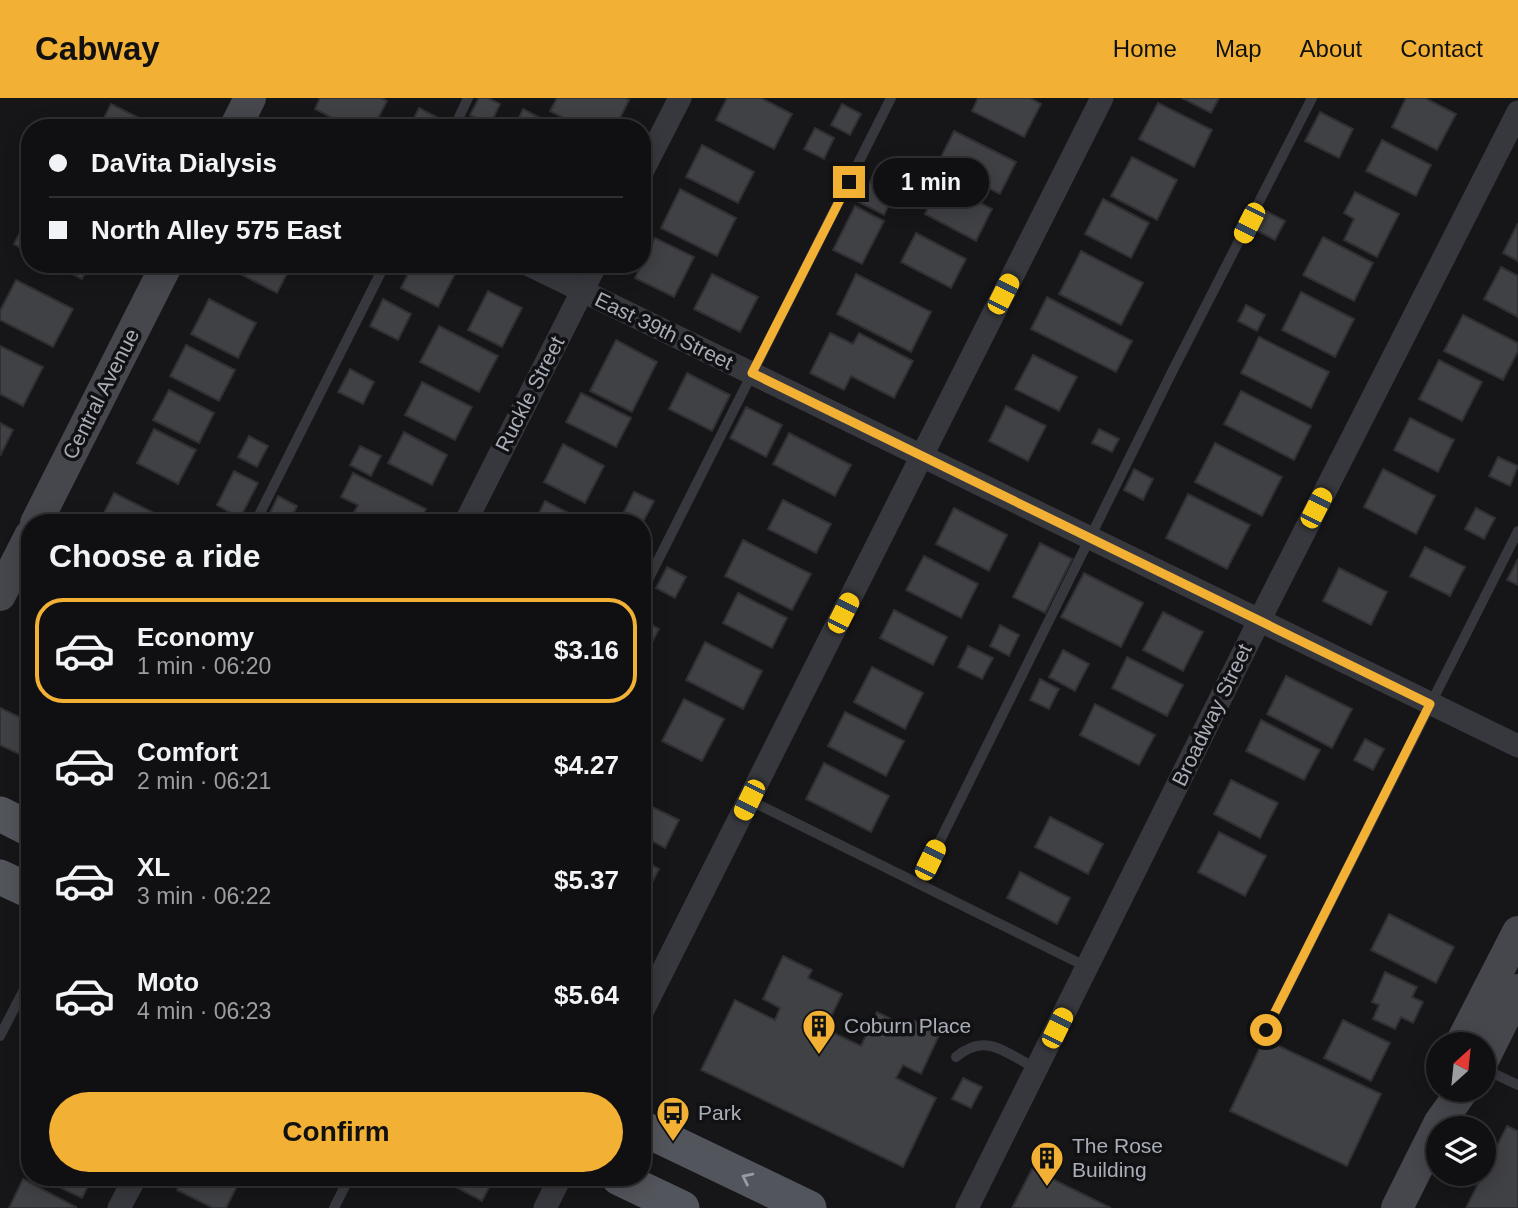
<!DOCTYPE html>
<html lang="en">
<head>
<meta charset="utf-8">
<style>
	:root { --surface:#101012; --page:#1e1e20; --text:#f1f3f6; --muted:#9c9d9f; --line:#303032; --accent:#f2b134 }
	body { margin:0; font-family:Helvetica,sans-serif; background:var(--page); color:var(--text); height:100vh; display:flex; flex-direction:column; font-size:26px; white-space:nowrap }
	* { box-sizing:border-box; margin:0 }
	p { font-size:23px; color:var(--muted) }
	.icon { flex:none; width:38px; height:38px; fill:none; stroke:currentColor; stroke-width:2; stroke-linecap:round; stroke-linejoin:round }
	.map { position:relative; flex:1; overflow:hidden }
	.side { position:absolute; left:21px; top:416px; width:630px; height:672px; display:flex; flex-direction:column; background:var(--surface); border-radius:28px; box-shadow:0 4px 18px #0003,0 0 0 2px var(--line) }
	.side>* { flex:none }
	.top-card { position:absolute; left:21px; top:21px; width:630px; height:154px; border-radius:28px; box-shadow:0 4px 18px #0003,0 0 0 2px var(--line); display:grid; align-content:center; height:154px; padding:0 28px; background:var(--surface) }
	.needle { width:46px; rotate:27deg }
	.controls { position:absolute; left:1426px; top:934px; display:grid; gap:14px }
	.controls a { display:grid; place-items:center; width:70px; height:70px; border-radius:50%; background:var(--surface); box-shadow:0 4px 18px #0003,0 0 0 2px var(--line); font-size:35px }
	.end { position:absolute; width:32px; height:32px; margin:-16px; border:9px solid #f2b134; background:#111; box-shadow:0 0 0 4px #111 }
	.from { border-radius:50% }
	.bubble { position:absolute; height:49px; border-radius:24px; background:var(--surface); box-shadow:0 4px 18px #0003,0 0 0 2px var(--line); font-size:23px; font-weight:800; line-height:49px; text-align:center }
	.car { position:absolute; width:21px; height:42px; margin:-21px -10px; border-radius:9px; box-shadow:0 0 5px 2px #0007; background:linear-gradient(#f5c518 24%,#345 0 40%,#f5c518 0 76%,#345 0 86%,#f5c518 0) }
	.top-card b { display:flex; align-items:center; gap:24px; height:66px; font-size:26px }
	.top-card b+b { border-top:2px solid var(--line) }
	.top-card i { width:18px; height:18px; background:var(--text) }
	ul { padding:0; list-style:none }
	li { display:flex; align-items:center; gap:21px; height:105px; margin:0 14px 10px; padding:0 14px; border:4px solid transparent; border-radius:28px }
	li div { flex:1 }
	li b { display:block; font-size:26px }
	li em { font-style:normal; font-weight:800 }
	li.on { border-color:var(--accent) }
	li>.icon { width:63px; height:63px; stroke-width:1.5 }
	h2 { padding:0 28px; font-size:32px; line-height:84px }
	.cta { display:flex; gap:14px; margin-top:auto; padding:14px 28px }
	.cta a { flex:1; height:80px; border-radius:42px; background:var(--accent); color:#111; font-size:28px; font-weight:800; line-height:80px; text-align:center }
	header { display:flex; align-items:center; gap:42px; box-sizing:border-box; height:98px; padding:0 35px; background:var(--accent); color:#111 }
	header strong { font-size:33px }
	nav { display:flex; gap:38px; margin-inline-start:auto; font-size:24px }
	.map>svg:first-child { display:block }
	.building { fill:#404145; stroke:#303034; stroke-width:2 }
	.lines { fill:none; stroke-linecap:round; stroke-linejoin:round }
	.service { stroke:#37383d; stroke-width:10 }
	.minor { stroke:#37383d; stroke-width:23 }
	.secondary { stroke:#45474d; stroke-width:32 }
	.primary { stroke:#53555c; stroke-width:35 }
	.oneway { stroke:#979ba6 }
	.route { stroke:#f2b134; stroke-width:9 }
	.labels { text-anchor:middle; stroke-width:7; stroke-linejoin:round; paint-order:stroke }
	.street-label { font-size:21px; fill:#a8adb8; stroke:#111113 }
	.poi-label { font-size:21px; fill:#a8adb8; stroke:#111113; text-anchor:start }
</style>
</head>
<body>
<header>
<strong>Cabway</strong>
<nav><a>Home</a><a>Map</a><a>About</a><a>Contact</a></nav>
</header>
<div class="map">
<svg width="1518" height="1110" viewBox="0 0 1518 1110">
	<rect width="100%" height="100%" fill="#161618"/>
	<path class="building" d="M320,0h61l6,3 -14,27h-21l-37,-19z
		M479,0h9l12,6 -10,21 -20,-10z
		M557,0h68l4,2 -14,28h-32l-33,-17z
		M727,0h34l31,16 -18,35 -58,-29z
		M978,0h52l11,6 -17,33 -52,-26z
		M1182,0h37l-8,15z
		M1406,0h19l31,16 -19,36 -45,-23z
		M1158,5l54,27 -18,37 -55,-28z
		M111,6l48,24h-60z
		M842,6l19,10 -11,21 -19,-10z
		M419,10l19,10 -4,10h-25z
		M523,11l36,19h-45z
		M1320,14l33,17 -14,29 -34,-17z
		M815,30l19,10 -10,21 -20,-10z
		M954,33l62,31 -16,32 -62,-31z
		M1382,42l49,25 -15,31 -50,-25z
		M702,47l52,27 -16,31 -52,-26z
		M1132,59l45,23 -20,40 -46,-24z
		M873,78l24,12 -13,27 -25,-13z
		M941,85l51,26 -16,32 -51,-27z
		M680,91l56,29 -19,38 -56,-28z
		M1355,94l44,22 -22,43 -33,-17 10,-21 -10,-6z
		M1103,101l46,24 -18,35 -46,-24z
		M855,108l29,15 -22,43 -29,-14z
		M1264,112l21,11 -10,19 -21,-11z
		M30,115v40l-16,-9z
		M1518,125v38l-15,-8z
		M916,135l50,26 -15,29 -50,-26z
		M1323,139l50,26 -19,38 -51,-26z
		M655,140l39,19 -20,40 -39,-19z
		M1081,153l62,32 -22,42 -62,-31z
		M53,166h36l-7,15z
		M233,166h59l-15,29 -46,-24z
		M413,166h39l6,4 -20,39 -37,-19z
		M1501,169l17,9v41l-34,-18z
		M712,176l46,23 -18,35 -46,-23z
		M856,176l75,38 -20,40 -74,-38z
		M16,182l57,29 -20,38 -53,-27v-9z
		M488,193l34,17 -20,39 -34,-17z
		M1301,194l53,27 -19,38 -53,-27z
		M1047,199l85,44 -16,31 -85,-43z
		M209,201l47,24 -18,35 -47,-24z
		M383,201l28,15 -13,26 -28,-14z
		M1246,207l19,10 -8,16 -19,-10z
		M1463,217l55,28v8l-15,29 -59,-29z
		M439,228l59,30 -19,36 -59,-30z
		M830,235l23,11 6,-11 54,28 -19,37 -43,-22 -7,14 -34,-17z
		M1259,239l70,35 -18,36 -70,-35z
		M616,242l41,22 -25,50 -42,-21z
		M186,247l49,25 -16,31 -49,-25z
		M0,248l43,21 -20,39 -23,-12z
		M1033,257l44,22 -18,34 -44,-22z
		M1439,262l43,22 -20,39 -43,-22z
		M350,271l24,13 -11,22 -25,-12z
		M687,275l43,22 -18,36 -43,-22z
		M422,284l50,25 -17,33 -50,-25z
		M169,292l45,23 -15,30 -46,-23z
		M1241,293l70,35 -17,34 -70,-36z
		M581,295l50,25 -15,29 -50,-25z
		M1006,308l40,20 -18,35 -39,-20z
		M746,309l36,18 -16,32 -36,-19z
		M1410,320l44,22 -16,32 -44,-22z
		M0,325l13,7 -13,26z
		M154,331l42,21 -18,34 -41,-21z
		M1099,331l20,10 -7,13 -20,-9z
		M404,334l43,23 -15,30 -44,-22z
		M789,335l62,32 -16,31 -62,-32z
		M249,338l19,10 -11,21 -19,-10z
		M1215,345l67,34 -20,39 -67,-34z
		M563,346l41,22 -19,37 -41,-21z
		M360,348l21,10 -10,20 -21,-11z
		M1498,359l20,9 -8,20 -21,-10z
		M1134,371l19,10 -10,21 -19,-10z
		M1383,371l52,27 -19,38 -52,-27z
		M234,373l24,12 -18,35 -23,-13z
		M353,375l73,36 -7,14h-57l-11,-5 7,-13 -17,-8z
		M634,394l20,9 -11,21 -19,-10z
		M114,395l60,30h-75z
		M1188,396l62,31 -23,44 -61,-31z
		M278,398l19,10 -8,17h-9l-12,-6z
		M783,402l48,24 -15,29 -48,-24z
		M545,403l43,22h-54z
		M954,410l53,27 -18,36 -53,-27z
		M1476,410l19,10 -11,21 -19,-10z
		M743,442l68,34 -19,36 -67,-34z
		M1040,445l32,16 -27,54 -32,-16z
		M1425,449l40,20 -15,29 -40,-20z
		M924,458l54,28 -17,34 -55,-28z
		M1518,461v26l-11,-5z
		M667,469l19,10 -11,21 -19,-10z
		M1339,470l48,24 -16,33 -48,-24z
		M1084,475l59,30 -22,44 -60,-30z
		M738,495l49,25 -15,30 -49,-25z
		M894,512l53,27 -14,28 -53,-27z
		M1163,514l40,20 -20,39 -40,-21z
		M642,522l17,9 -11,21 -6,-3z
		M1000,527l19,10 -10,21 -19,-10z
		M705,544l57,29 -19,38 -57,-29z
		M968,548l25,12 -11,21 -24,-12z
		M1063,552l26,14 -14,27 -26,-14z
		M1127,559l56,28 -16,31 -55,-28z
		M872,569l51,26 -18,36 -51,-27z
		M1286,578l66,33 -20,39 -65,-34z
		M1040,581l19,10 -10,20 -19,-9z
		M684,601l40,20 -22,42 -40,-20z
		M1095,606l60,31 -16,30 -59,-30z
		M0,610l30,14v31l-6,-3 -3,5 -21,-10z
		M845,614l59,29 -18,35 -58,-30z
		M1261,622l59,30 -16,30 -58,-29z
		M1365,641l19,10 -11,21 -19,-10z
		M824,665l65,33 -18,36 -65,-33z
		M1231,682l47,23 -18,35 -46,-24z
		M642,704l37,18 -14,28 -23,-12z
		M1050,719l53,27 -15,30 -53,-27z
		M1219,734l47,24 -21,40 -47,-24z
		M642,762l17,9 -17,33z
		M1020,774l50,26 -13,26 -50,-26z
		M1389,816l65,33 -18,36 -65,-33z
		M783,858l29,14 -4,8 34,16 -17,35 36,17 16,-34 35,17 3,-8 25,12 -19,41 -18,-9 -7,13 40,20 -33,69 -202,-97 34,-70 40,20 5,-12 -17,-9z
		M1385,874l32,15 -5,10 11,5 -10,21 -12,-6 -6,12 -22,-10 6,-14 -7,-3z
		M1343,922l47,23 -19,38 -47,-23z
		M1264,941l117,55 -34,72 -117,-55z
		M963,980l19,9 -11,21 -19,-9z
		M1507,1028l11,5v77h-52z
		M1032,1071l79,39h-99z
		M40,1080h52l-10,20z
		M183,1080h48l8,4 -13,26h-13l-36,-18z
		M455,1080h39l-12,23 -30,-16z
		M23,1081l53,28v1h-67z"/>
	<g class="lines">
		<path class="service" d="M454,30l14,-30
			M255,425l130,-259
			M642,494l249,-494
			M749,702l338,167
			M919,785l254,-513 139,-272
			M1266,932l252,-499
			M0,938l30,-58
			M956,959c30,-26 51,-3 81,12
			M1484,971l34,16
			M334,1110l15,-30"/>
		<path class="minor" d="M642,74l38,-74
			M527,166l991,482
			M465,425l131,-259
			M642,914l460,-914
			M119,1110l16,-30
			M545,1110l15,-30
			M967,1110l292,-587 259,-509"/>
		<path class="secondary" d="M235,30l15,-30
			M36,425l131,-259
			M0,497l30,-59
			M1460,947l58,-113
			M1484,960l34,-68
			M1397,1110l43,-86 23,-32"/>
		<path class="primary" d="M0,716l30,15
			M0,779l30,14
			M642,1030l167,80
			M619,1080l63,30"/>
	</g>
	<defs><path id="oneway-chevron" d="M-2-3.5L2.5 0L-2 3.5" fill="none" stroke-width="1.6" stroke-linecap="round" stroke-linejoin="round" transform="scale(1.75)"/></defs>
	<use class="oneway" href="#oneway-chevron" transform="translate(747 1080) rotate(-154)"/>
	<g class="lines">
		<path class="route" d="M849,84l-97,191 678,331 -164,326"/>
	</g>
	<defs>
		<symbol id="building-pin" viewBox="-11 -11 22 30"><path d="M0 17L-7.5 6A9.5 9.5 0 1 1 7.5 6Z" fill="#f2b134" stroke="#111113"/><path d="M-4-6H4V6H1V3H-1V6H-4ZM-2.5-4.3h1.7v1.8h-1.7ZM.8-4.3h1.7v1.8H.8ZM-2.5-1h1.7V.8h-1.7ZM.8-1h1.7V.8H.8Z" fill="#111"/></symbol>
		<symbol id="bus-pin" viewBox="-11 -11 22 30"><path d="M0 17L-7.5 6A9.5 9.5 0 1 1 7.5 6Z" fill="#f2b134" stroke="#111113"/><path d="M-5-6H5V4H4V6H2V4H-2V6H-4V4H-5ZM-3.5-4V0h7V-4ZM-3.5 1.2v1.5H-2V1.2ZM2 1.2v1.5H3.5V1.2Z" fill="#111"/></symbol>
	</defs>
	<g fill-rule="evenodd">
		<use href="#building-pin" x="800" y="909" width="38" height="52"/>
		<use href="#bus-pin" x="654" y="996" width="38" height="52"/>
		<use href="#building-pin" x="1028" y="1041" width="38" height="52"/>
	</g>
	<g class="labels">
		<g class="street-label">
			<text transform="translate(664 233) rotate(26)" y="7">East 39th Street</text>
			<text transform="translate(101 296) rotate(-63)" y="7">Central Avenue</text>
			<text transform="translate(530 296) rotate(-63)" y="7">Ruckle Street</text>
			<text transform="translate(1212 617) rotate(-64)" y="7">Broadway Street</text>
		</g>
		<g class="poi-label">
			<text x="844" y="935">Coburn Place</text>
			<text x="698" y="1022">Park</text>
			<text x="1072" y="1055">The Rose<tspan x="1072" dy="24">Building</tspan></text>
		</g>
	</g>
</svg>
<div class="controls">
<a><svg class="needle" viewBox="-14 -14 28 28"><path d="M0-13l5 13h-10z" fill="#e53935"/><path d="M0 13l5-13h-10z" fill="#9c9d9f"/></svg></a>
<a><svg class="icon" aria-label="layers" viewBox="0 0 24 24"><path d="M12 4l9 5-9 5-9-5zM3 14l9 5 9-5"/></svg></a>
</div>
<i class="end from" style="left:1266px;top:932px"></i>
<i class="end" style="left:849px;top:84px"></i>
<div class="bubble" style="left:873px;top:60px;width:116px">1 min</div>
<i class="car" style="left:1249px;top:125px;rotate:207deg"></i>
<i class="car" style="left:1003px;top:196px;rotate:27deg"></i>
<i class="car" style="left:1316px;top:410px;rotate:27deg"></i>
<i class="car" style="left:843px;top:515px;rotate:27deg"></i>
<i class="car" style="left:749px;top:702px;rotate:206deg"></i>
<i class="car" style="left:930px;top:762px;rotate:26deg"></i>
<i class="car" style="left:1057px;top:930px;rotate:26deg"></i>
<div class="top-card">
<b><i class="from"></i>DaVita Dialysis</b>
<b><i></i>North Alley 575 East</b>
</div>
<section class="side">
<h2>Choose a ride</h2>
<ul>
<li class="on"><svg class="icon" aria-label="car" viewBox="0 0 24 24"><path d="M5 17H2v-5l4-1 3-4h7l3 4 3 1v5h-3M9 17h6M6 11h13"/><circle cx="7" cy="17" r="2"/><circle cx="17" cy="17" r="2"/></svg><div><b>Economy</b><p>1 min · 06:20</p></div><em>$3.16</em></li>
<li><svg class="icon" aria-label="car" viewBox="0 0 24 24"><path d="M5 17H2v-5l4-1 3-4h7l3 4 3 1v5h-3M9 17h6M6 11h13"/><circle cx="7" cy="17" r="2"/><circle cx="17" cy="17" r="2"/></svg><div><b>Comfort</b><p>2 min · 06:21</p></div><em>$4.27</em></li>
<li><svg class="icon" aria-label="car" viewBox="0 0 24 24"><path d="M5 17H2v-5l4-1 3-4h7l3 4 3 1v5h-3M9 17h6M6 11h13"/><circle cx="7" cy="17" r="2"/><circle cx="17" cy="17" r="2"/></svg><div><b>XL</b><p>3 min · 06:22</p></div><em>$5.37</em></li>
<li><svg class="icon" aria-label="car" viewBox="0 0 24 24"><path d="M5 17H2v-5l4-1 3-4h7l3 4 3 1v5h-3M9 17h6M6 11h13"/><circle cx="7" cy="17" r="2"/><circle cx="17" cy="17" r="2"/></svg><div><b>Moto</b><p>4 min · 06:23</p></div><em>$5.64</em></li>
</ul>
<div class="cta"><a>Confirm</a></div>
</section>
</div>
</body>
</html>
